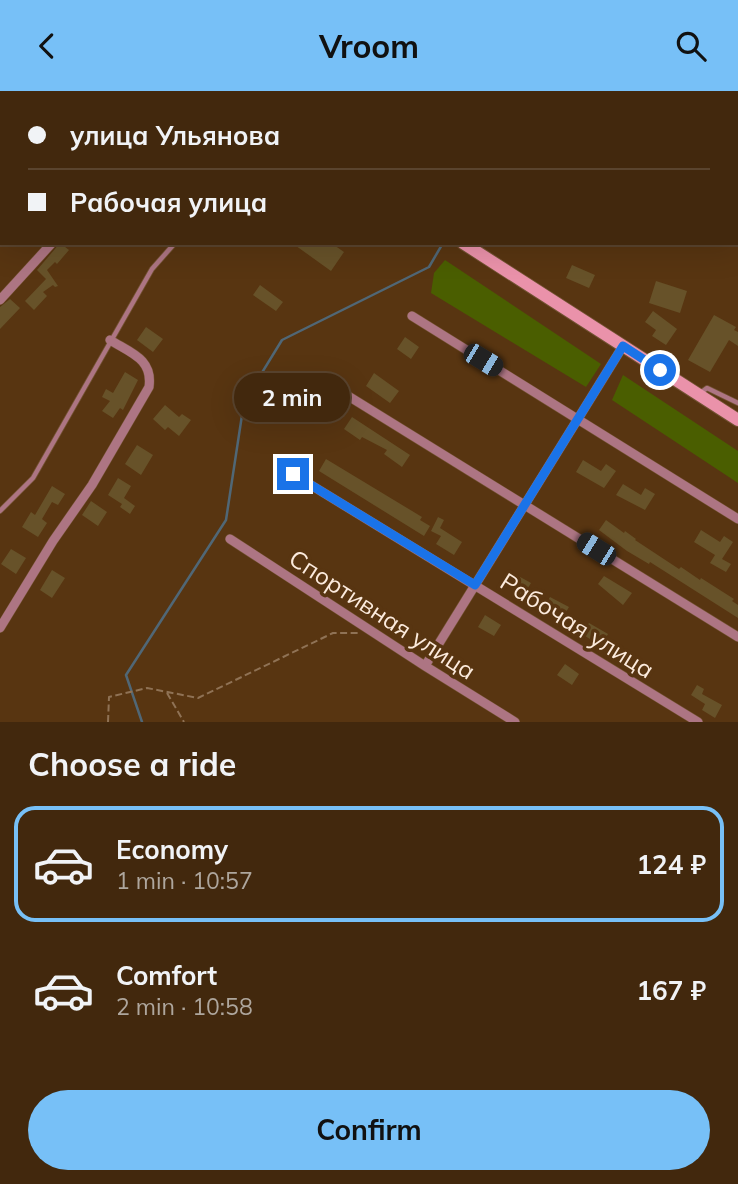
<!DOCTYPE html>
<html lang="en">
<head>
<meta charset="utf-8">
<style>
	:root { --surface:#42280d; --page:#4c341b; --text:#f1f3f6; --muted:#aea69d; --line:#5a442e; --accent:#77c0f7 }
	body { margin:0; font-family:Mulish,sans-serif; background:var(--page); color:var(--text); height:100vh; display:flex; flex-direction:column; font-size:26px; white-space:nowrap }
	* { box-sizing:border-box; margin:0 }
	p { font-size:23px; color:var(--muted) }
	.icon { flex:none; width:38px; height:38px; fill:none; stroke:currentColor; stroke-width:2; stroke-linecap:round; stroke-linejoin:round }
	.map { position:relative; height:631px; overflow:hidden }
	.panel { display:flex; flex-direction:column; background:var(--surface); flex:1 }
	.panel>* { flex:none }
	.banner { position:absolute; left:0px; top:0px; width:738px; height:154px; box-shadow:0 7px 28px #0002,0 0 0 2px var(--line); display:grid; align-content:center; height:154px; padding:0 28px; background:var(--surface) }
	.end { position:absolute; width:32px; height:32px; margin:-16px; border:9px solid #1a73e8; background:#fff; box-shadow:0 0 0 4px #fff }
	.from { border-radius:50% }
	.bubble { position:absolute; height:49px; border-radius:24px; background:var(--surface); box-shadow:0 7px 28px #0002,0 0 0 2px var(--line); font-size:23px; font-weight:700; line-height:49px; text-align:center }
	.car { position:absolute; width:21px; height:42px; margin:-21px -10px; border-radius:9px; box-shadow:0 0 5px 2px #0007; background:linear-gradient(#222 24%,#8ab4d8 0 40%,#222 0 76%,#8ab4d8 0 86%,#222 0) }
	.banner b { display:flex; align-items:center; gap:24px; height:66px; font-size:26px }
	.banner b+b { border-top:2px solid var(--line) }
	.banner i { width:18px; height:18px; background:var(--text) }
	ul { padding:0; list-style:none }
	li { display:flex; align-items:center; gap:21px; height:116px; margin:0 14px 10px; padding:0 14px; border:4px solid transparent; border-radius:21px }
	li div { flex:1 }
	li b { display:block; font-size:26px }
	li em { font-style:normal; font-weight:700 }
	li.active { border-color:var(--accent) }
	li>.icon { width:63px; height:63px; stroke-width:1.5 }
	h2 { padding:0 28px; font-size:32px; line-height:84px }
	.action { display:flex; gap:14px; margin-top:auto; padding:14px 28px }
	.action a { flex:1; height:80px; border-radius:42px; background:var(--accent); color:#111; font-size:28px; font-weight:700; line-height:80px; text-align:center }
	header { display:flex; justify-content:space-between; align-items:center; height:91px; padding:0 28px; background:var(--accent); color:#111; font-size:32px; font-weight:700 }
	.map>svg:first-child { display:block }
	.green { fill:#4a5e00 }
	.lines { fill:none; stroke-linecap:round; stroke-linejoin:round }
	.stream { stroke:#506776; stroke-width:2.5 }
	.building { fill:#675229 }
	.service-casing { stroke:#725232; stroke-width:6 }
	.minor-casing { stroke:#725232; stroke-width:10 }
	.secondary-casing { stroke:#725232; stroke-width:14 }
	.path { stroke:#8f7255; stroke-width:2; stroke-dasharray:7 3.5; stroke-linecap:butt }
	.service { stroke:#ad7583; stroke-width:4.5 }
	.minor { stroke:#ad7583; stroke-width:9 }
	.secondary { stroke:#ea92aa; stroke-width:12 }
	.route { stroke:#1a73e8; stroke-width:9 }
	.labels { text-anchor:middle; stroke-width:7; stroke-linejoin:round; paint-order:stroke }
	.street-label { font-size:24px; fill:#fcebdd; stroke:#583511 }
</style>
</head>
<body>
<header><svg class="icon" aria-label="back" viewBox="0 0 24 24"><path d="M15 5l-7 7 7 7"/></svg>Vroom<svg class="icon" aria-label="search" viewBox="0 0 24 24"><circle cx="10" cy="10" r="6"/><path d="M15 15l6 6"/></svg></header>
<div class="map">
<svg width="738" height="631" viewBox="0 0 738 631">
	<rect width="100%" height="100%" fill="#583511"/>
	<path class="green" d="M445,169l156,104 -15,23 -155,-94 3,-20z
		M623,284l115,76v32l-126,-83z"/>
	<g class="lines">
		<path class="stream" d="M583,0l2,2
			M27,2l1,-2
			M437,2v-2
			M0,56h2
			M737,76l1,1
			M142,631l-16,-47 100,-155 18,-118 38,-62 147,-73 14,-24"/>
	</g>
	<path class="building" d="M60,152l9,7 -12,14 -2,-2 -8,8 11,16 -3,1 -2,-2 -10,7 4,4 -13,14 -9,-9 21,-22 -9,-9z
		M292,152h39l13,9 -13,19z
		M572,174l23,10 -6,13 -23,-10z
		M656,190l31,10 -7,22 -31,-10z
		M260,194l23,17 -7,9 -23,-16z
		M10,208l10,9 -20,21v-22z
		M653,220l24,18 -11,16 -14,-9 4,-6 -11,-8z
		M714,224l22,12 -2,3 4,2v14l-9,-6 -19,32 -22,-12z
		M146,236l17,12 -10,13 -16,-12z
		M405,246l14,10 -8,12 -14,-10z
		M125,281l13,8 -15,30 -3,-2 -7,10 -11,-7 8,-10 -8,-4 4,-8 7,4z
		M374,282l25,18 -9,12 -24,-17z
		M165,314l14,12 3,-3 9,6 -12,16 -11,-9 -3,3 -12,-11z
		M352,326l58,38 -8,12 -18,-13 3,-4 -25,-13 -2,3 -16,-11z
		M137,354l16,10 -12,20 -16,-11z
		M326,368l96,58 -2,3 10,6 -6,10 -105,-65z
		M583,369l18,11 5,-7 10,7 -12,17 -28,-16z
		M118,387l13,8 -7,12 11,8 -5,8 -10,-7 2,-3 -14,-9z
		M623,393l18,11 4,-7 10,6 -10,16 -29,-15z
		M52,395l13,8 -7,11 -6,-3 -10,17 5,4 -9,14 -16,-10 9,-15 4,3z
		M91,410l16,11 -9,14 -16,-11z
		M438,426l6,3 -4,8 22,14 -8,13 -18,-11 5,-8 -10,-5z
		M606,429l18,13 1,-2 11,8 -1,1 44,29 2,-2 19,13 1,-2 33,21 -2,2 6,4v13l-88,-56 -1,2 -22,-13 -28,-21z
		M701,439l19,12 4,-6 9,6 -11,17 9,5 -5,8 -16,-9 5,-8 -21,-13z
		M11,458l15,9 -10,16 -15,-10z
		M52,479l13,8 -13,20 -12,-8z
		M513,482l18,10 -8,13 -18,-11z
		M604,485l28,17 -9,12 -25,-21z
		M550,506l19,10 -7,12 -19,-10z
		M485,524l16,10 -7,11 -16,-9z
		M589,532l19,11 -7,12 -19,-12z
		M565,573l14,10 -7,11 -15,-10z
		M697,594l7,4 -2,5 20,11 -7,13 -13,-8 3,-6 -14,-9z"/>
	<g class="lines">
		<defs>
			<path id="service" d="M699,303l8,-6 31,15
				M0,420l33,-33 119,-209 23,-26"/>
			<path id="minor" d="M91,2l2,-2
				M125,2v-2
				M0,101l2,-2
				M0,209l52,-57
				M412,225l326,203
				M345,303l393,243
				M293,383l405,248
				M230,448l195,127 90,56
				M0,537l53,-87 39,-56 57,-98c4,-28 -18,-34 -39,-47
				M425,575l198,-320"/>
			<path id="secondary" d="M272,0l2,2
				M463,152l275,177"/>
		</defs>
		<use href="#service" class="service-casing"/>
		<use href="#minor" class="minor-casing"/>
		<use href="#secondary" class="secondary-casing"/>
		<path class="path" d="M167,602l17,29
			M108,631l1,-25 38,-9 51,10 135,-65h26"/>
		<use href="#service" class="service"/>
		<use href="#minor" class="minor"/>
		<use href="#secondary" class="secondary"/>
	</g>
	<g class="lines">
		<path class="route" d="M293,383l182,111 148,-239 37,24"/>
	</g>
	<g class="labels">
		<g class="street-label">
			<text transform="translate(382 524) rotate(33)" y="8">Спортивная улица</text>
			<text transform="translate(577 535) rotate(32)" y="8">Рабочая улица</text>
		</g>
	</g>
</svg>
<i class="end from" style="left:660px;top:279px"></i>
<i class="end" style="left:293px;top:383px"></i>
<div class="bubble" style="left:234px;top:282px;width:116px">2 min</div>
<i class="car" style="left:483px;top:269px;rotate:121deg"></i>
<i class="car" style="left:596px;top:458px;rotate:302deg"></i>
<div class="banner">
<b><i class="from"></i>улица Ульянова</b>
<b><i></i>Рабочая улица</b>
</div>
</div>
<section class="panel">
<h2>Choose a ride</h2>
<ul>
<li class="active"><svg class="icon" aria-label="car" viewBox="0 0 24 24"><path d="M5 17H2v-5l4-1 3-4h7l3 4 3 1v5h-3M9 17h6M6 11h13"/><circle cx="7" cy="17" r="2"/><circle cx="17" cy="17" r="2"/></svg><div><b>Economy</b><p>1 min · 10:57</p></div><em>124 ₽</em></li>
<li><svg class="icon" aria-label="car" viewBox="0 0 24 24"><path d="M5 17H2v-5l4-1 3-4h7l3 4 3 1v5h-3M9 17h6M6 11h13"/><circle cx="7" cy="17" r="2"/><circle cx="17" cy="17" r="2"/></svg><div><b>Comfort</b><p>2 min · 10:58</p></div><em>167 ₽</em></li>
</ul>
<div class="action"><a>Confirm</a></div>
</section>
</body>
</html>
